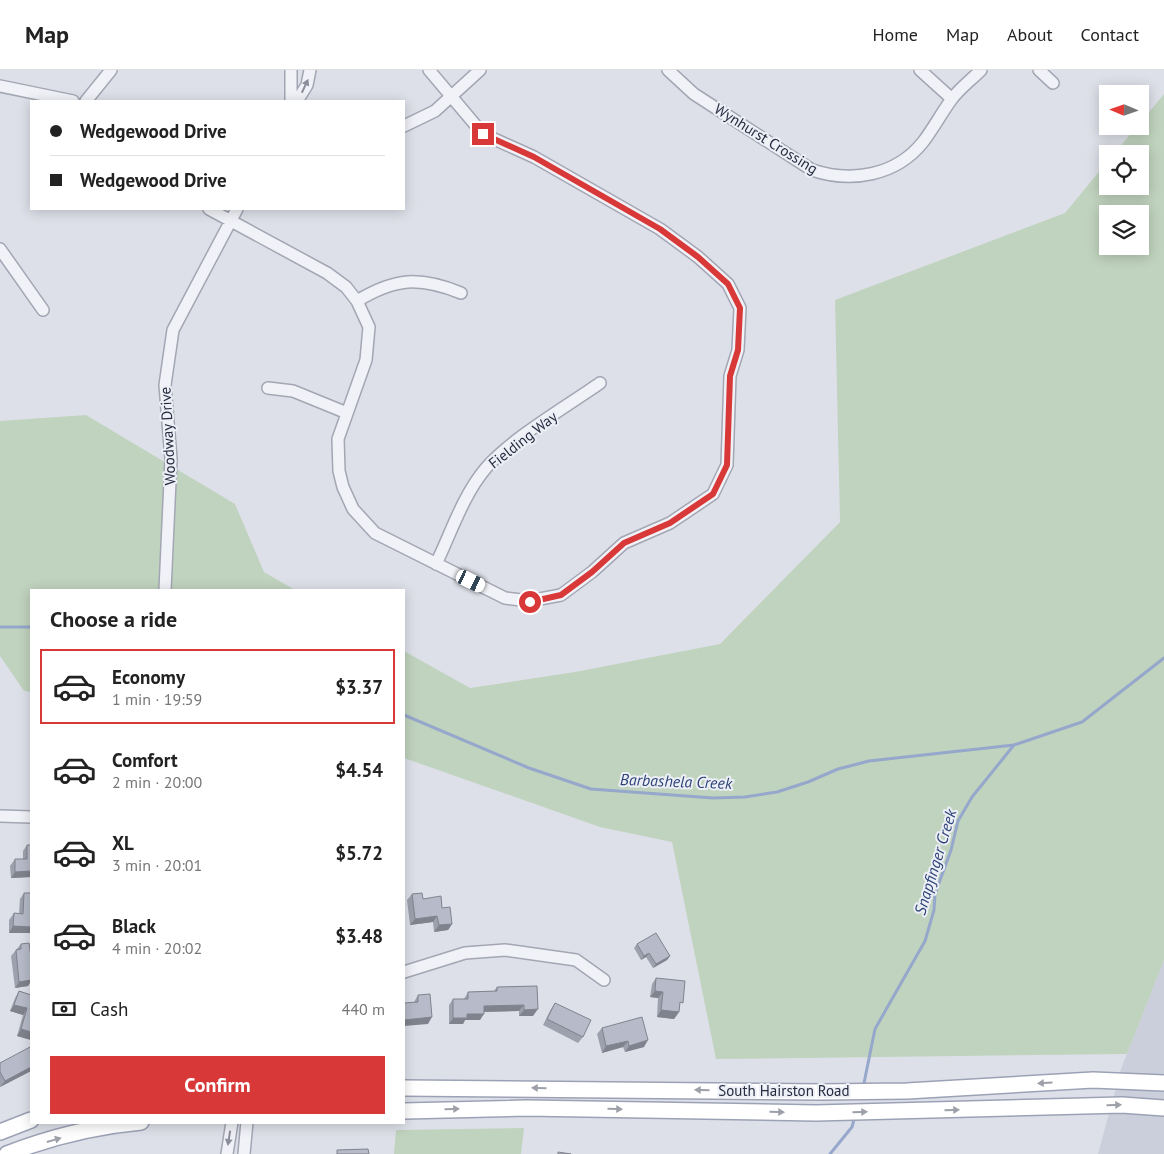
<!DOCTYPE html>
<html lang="en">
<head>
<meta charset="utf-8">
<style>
	:root { --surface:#fff; --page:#f2f2f2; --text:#222; --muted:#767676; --line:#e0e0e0; --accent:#d83938 }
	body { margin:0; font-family:"PT Sans",sans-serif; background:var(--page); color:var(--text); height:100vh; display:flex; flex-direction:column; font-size:19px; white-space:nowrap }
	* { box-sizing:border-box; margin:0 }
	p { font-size:16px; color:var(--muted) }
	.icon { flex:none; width:28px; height:28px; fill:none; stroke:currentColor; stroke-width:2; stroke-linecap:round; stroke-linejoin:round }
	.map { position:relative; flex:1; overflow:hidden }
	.details { position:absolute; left:30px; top:519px; width:375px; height:535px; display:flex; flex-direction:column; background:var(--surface); border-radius:0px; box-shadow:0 2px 12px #0003 }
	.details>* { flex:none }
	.hud { position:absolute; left:30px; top:30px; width:375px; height:110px; border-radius:0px; box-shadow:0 2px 12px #0003; display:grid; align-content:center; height:110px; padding:0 20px; background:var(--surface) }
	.needle { width:32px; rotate:272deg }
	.controls { position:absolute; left:1099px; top:15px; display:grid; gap:10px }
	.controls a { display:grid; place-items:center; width:50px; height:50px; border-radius:0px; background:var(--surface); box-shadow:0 2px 12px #0003; font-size:25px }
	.end { position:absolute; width:22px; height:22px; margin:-11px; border:6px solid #d83938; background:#fff; box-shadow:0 0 0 2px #fff }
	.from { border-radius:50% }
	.car { position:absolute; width:15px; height:30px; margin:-15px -8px; border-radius:6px; box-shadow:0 0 4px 1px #0007; background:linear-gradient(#fff 24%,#345 0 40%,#fff 0 76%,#345 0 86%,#fff 0) }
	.hud b { display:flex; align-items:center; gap:18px; height:48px; font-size:19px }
	.hud b+b { border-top:1px solid var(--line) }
	.hud i { width:12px; height:12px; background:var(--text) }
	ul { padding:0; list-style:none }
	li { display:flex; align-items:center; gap:15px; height:75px; margin:0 10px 8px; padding:0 10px; border:2px solid transparent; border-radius:0px }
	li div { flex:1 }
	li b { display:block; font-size:19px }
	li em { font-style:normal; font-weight:700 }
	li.active { border-color:var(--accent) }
	li>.icon { width:45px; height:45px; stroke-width:1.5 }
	h2 { padding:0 20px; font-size:22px; line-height:60px }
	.pay { display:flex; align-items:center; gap:12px; height:55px; padding:0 20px; font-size:19px }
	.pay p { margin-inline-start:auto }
	.action { display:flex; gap:10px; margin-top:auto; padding:10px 20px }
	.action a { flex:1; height:58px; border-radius:0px; background:var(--accent); color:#fff; font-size:20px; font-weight:700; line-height:58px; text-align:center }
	header { display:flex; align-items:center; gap:30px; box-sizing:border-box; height:70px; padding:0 25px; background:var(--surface); border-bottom:1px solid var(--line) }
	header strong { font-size:24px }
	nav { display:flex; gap:28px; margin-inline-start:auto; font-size:18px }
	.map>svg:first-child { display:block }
	.built { fill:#cbcfdb }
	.green { fill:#c0d3be; fill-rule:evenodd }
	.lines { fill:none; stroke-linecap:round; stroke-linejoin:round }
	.stream { stroke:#96a7cc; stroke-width:3 }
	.minor-casing { stroke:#a3a6b3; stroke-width:14 }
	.major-casing { stroke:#9ca2b5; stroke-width:18 }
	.minor { stroke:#f1f2f7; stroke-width:11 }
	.major { stroke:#fff; stroke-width:15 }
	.wall { fill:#9da1ad }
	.shaded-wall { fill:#80838d }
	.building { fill:#b7bbc9; stroke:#80838d }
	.oneway { fill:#8c8e9c }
	.oneway2 { fill:#9da0a9 }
	.route { stroke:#d83938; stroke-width:6 }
	.labels { text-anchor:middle; stroke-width:4; stroke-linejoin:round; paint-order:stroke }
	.street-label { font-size:15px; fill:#262b40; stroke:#edeff6 }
	.water-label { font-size:16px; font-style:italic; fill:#2d4377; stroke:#edeff6 }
</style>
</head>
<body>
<header>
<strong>Map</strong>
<nav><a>Home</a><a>Map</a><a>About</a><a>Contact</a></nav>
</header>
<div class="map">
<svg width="1164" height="1084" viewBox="0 0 1164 1084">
	<rect width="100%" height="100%" fill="#dee0e9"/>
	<path class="built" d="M1164,890v194h-66l23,-85z"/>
	<path class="green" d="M1164,24v866l-37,94 -411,5 -44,-217 -72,-15 -196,-69v-107l66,37 105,-16 145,-28 120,-122 -5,-222 230,-87 42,-51 1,24h32v-32h-26l23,-28h3v-3zM1108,144h32v32h-32z
		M86,345l149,89 29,68 31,18h-264v102l-7,-1 -24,-35v-235z
		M524,1058l-3,26h-127l2,-24z"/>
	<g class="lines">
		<path class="stream" d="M0,557h31
			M404,645l125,53 62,21 122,9 32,-1 32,-5 31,-10 30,-13 31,-8 145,-16
			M863,1018l12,-59 50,-88 9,-31 1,-16 16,-44 7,-29 14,-24 42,-52 68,-23 82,-64
			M830,1084l22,-27 3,-11"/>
		<defs>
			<path id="minor" d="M291,0v31
				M668,0l26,24 118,76c39,13 84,6 111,-28 10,-13 18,-28 28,-42 8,-11 20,-20 30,-30
				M920,0l32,29
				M1039,0l14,13
				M0,16l73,15
				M86,31l25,-31
				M297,31l10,-16 3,-15
				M404,56l31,-15 45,-41
				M209,139l118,64 19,14 11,14 12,26 -3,33 -28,79 1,32 4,16 10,22 22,24 130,65 24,3 32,-6 31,-23 32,-29 46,-20 43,-29 14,-29 3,-89 8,-26 2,-42 -12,-24 -30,-27 -38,-28 -126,-72 -51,-23 -54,-64
				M0,179l43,61
				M357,231c38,-23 62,-25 104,-8
				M268,318l25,3 54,22
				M436,494c15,-31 27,-69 50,-96 26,-30 80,-61 114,-85
				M165,520l6,-131 -6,-74 8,-55 64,-121
				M0,746l31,1
				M404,902l61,-19 40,-3 71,10 28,20
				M227,1084l5,-32
				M244,1084l3,-32"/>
			<path id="major" d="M404,1018l417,4 86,-1 186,-11 71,3
				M404,1041l122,-3 290,5 306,-8 42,3
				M0,1062l31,-12
				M7,1084c41,-16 90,-28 134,-32"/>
		</defs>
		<use href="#minor" class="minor-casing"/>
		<use href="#major" class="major-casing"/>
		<use href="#minor" class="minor"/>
		<use href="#major" class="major"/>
	</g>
	<path class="wall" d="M27,775l4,32 -20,1 -1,-12 5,-7h8v-8z
		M24,823l7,40h-22v-13l5,-7 5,1 1,-15z
		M412,824l11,5 19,9 10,16 -4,6 -14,2 -1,-10 -23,3 -3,-25z
		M21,874l10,12v25l-3,5 -13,2 -4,-32z
		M637,874l33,12 -3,4 -14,8 -7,-11 -5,3 -7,-12z
		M656,908l23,30v4l-5,7 -17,-2 1,-19 -8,-1 2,-13z
		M537,916l-4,30h-14v-5l-35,1 -4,8h-15l-2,4h-14v-19l4,-6h11l4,-7 26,-1 3,-4z
		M19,921l12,4v45l-14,-4 6,-21 -13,-4 5,-13z
		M418,925l10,29 -14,-22z
		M555,933l28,34 -5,6 -35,-18 8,-16z
		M602,958l42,19 -19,5 -2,-5 -21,6 -5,-19z
		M31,980v21l-31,16v-24z"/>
	<path class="shaded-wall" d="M31,801v6l-20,1 4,-6z
		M437,846l-4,6 -23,3 5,-6z
		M452,854l-4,6 -14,2 5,-7z
		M13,856l18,1v6h-22z
		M649,883l-3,4 -5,3 3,-4z
		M670,886l-3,4 -14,8 3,-4z
		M31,905v6l-3,5 -13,2 4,-6z
		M655,921l8,1 -5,6 -8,-1z
		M14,935l13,3 -4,7 -13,-4z
		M524,935l-5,6 -39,1 4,-6z
		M538,939l-5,7h-14l5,-6z
		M661,940l18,2 -5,7 -17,-2z
		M467,944h17l-4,6h-15l-2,4h-14l4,-6z
		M432,947l-4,7 -24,2v-6z
		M21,959l10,3v8l-14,-4z
		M648,970l-4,7 -19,5 4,-6z
		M628,971l-5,6 -21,6 4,-7z
		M31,997v4l-31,16 5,-6z"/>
	<path class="building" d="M27,775h4v26l-16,1v-13h12z
		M24,823h7v34l-18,-1 1,-13 9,1z
		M422,823l1,6 18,-3 1,12 8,-1 2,17 -13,1 -2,-9 -22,3 -3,-25z
		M656,863l14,23 -14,8 -7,-11 -5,3 -7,-12z
		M29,873l2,13v24l-12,2 -3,-32 5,-1v-5z
		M656,908l29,3 -2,22 -3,-1 -1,10 -18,-2 2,-18 -8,-1z
		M537,916l1,23 -14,1v-5l-40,1v8h-17v4h-14v-19h15v-7l29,-1v-4z
		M19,921l12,4v37l-10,-3 6,-21 -13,-3z
		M430,924l2,23 -28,3v-17l14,-1v-7z
		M555,933l36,17 -8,17 -36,-18z
		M642,947l6,23 -19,6 -1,-5 -22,5 -4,-18z
		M30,977l1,3v17l-26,14 -5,-9v-9z
		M368,1079l1,5h-32v-4z
		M558,1082l13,2h-13z"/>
	<defs><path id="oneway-solid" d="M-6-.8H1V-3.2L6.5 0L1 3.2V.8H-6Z" transform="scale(1.25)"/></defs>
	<g class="oneway">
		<use href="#oneway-solid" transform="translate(305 16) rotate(-65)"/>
		<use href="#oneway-solid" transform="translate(229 1068) rotate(99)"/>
	</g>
	<g class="oneway2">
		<use href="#oneway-solid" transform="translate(1045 1013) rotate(177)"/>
		<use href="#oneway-solid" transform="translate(539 1018) rotate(-179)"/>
		<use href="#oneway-solid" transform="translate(702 1020) rotate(-179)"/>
		<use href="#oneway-solid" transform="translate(1114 1035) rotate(-1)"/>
		<use href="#oneway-solid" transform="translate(452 1039) rotate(-2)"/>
		<use href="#oneway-solid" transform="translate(615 1039) rotate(1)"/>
		<use href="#oneway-solid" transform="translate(952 1040) rotate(-2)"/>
		<use href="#oneway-solid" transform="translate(777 1042) rotate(1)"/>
		<use href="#oneway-solid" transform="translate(860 1042) rotate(-1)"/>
		<use href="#oneway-solid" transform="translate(54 1070) rotate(-16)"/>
	</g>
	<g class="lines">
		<path class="route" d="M483,64l51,23 126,72 38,28 30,27 12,24 -2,42 -8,26 -3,89 -14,29 -43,29 -46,20 -32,29 -31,23 -31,7"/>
	</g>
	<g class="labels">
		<g class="street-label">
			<text transform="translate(766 69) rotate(32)" y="5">Wynhurst Crossing</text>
			<text transform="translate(168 366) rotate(-93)" y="5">Woodway Drive</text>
			<text transform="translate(523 370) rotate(-38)" y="5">Fielding Way</text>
			<text x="784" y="1026">South Hairston Road</text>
		</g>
		<g class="water-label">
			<text transform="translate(676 711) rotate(2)" y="6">Barbashela Creek</text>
			<text transform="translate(935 792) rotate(-73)" y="6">Snapfinger Creek</text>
		</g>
	</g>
</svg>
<div class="controls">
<a><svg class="needle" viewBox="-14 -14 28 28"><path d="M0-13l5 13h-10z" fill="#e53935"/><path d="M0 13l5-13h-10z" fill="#767676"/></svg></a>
<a><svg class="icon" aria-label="locate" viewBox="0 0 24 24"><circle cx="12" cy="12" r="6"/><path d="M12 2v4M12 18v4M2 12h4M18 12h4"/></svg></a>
<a><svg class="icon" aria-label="layers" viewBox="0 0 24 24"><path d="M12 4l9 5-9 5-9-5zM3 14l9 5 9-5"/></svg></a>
</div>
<i class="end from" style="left:530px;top:532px"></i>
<i class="end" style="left:483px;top:64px"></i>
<i class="car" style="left:471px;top:511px;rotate:116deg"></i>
<div class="hud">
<b><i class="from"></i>Wedgewood Drive</b>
<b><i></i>Wedgewood Drive</b>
</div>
<section class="details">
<h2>Choose a ride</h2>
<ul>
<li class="active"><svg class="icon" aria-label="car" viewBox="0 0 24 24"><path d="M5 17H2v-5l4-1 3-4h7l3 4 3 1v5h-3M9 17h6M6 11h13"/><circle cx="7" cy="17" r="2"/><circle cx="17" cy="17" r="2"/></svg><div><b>Economy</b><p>1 min · 19:59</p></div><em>$3.37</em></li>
<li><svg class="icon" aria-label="car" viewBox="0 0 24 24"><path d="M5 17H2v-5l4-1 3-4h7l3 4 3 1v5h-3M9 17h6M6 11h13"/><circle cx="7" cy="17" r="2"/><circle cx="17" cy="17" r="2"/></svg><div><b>Comfort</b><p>2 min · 20:00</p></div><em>$4.54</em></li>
<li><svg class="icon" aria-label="car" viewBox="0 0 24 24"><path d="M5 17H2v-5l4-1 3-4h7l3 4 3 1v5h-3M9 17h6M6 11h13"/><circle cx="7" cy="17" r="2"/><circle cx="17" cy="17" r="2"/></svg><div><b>XL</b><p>3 min · 20:01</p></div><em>$5.72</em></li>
<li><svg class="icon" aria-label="car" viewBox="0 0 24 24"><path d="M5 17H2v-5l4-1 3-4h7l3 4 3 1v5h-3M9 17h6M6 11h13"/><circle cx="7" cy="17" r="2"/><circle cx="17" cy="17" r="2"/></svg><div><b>Black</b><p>4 min · 20:02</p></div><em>$3.48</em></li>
</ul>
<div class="pay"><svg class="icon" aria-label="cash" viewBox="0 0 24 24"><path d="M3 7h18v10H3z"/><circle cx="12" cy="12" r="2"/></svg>Cash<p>440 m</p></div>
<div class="action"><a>Confirm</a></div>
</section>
</div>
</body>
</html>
